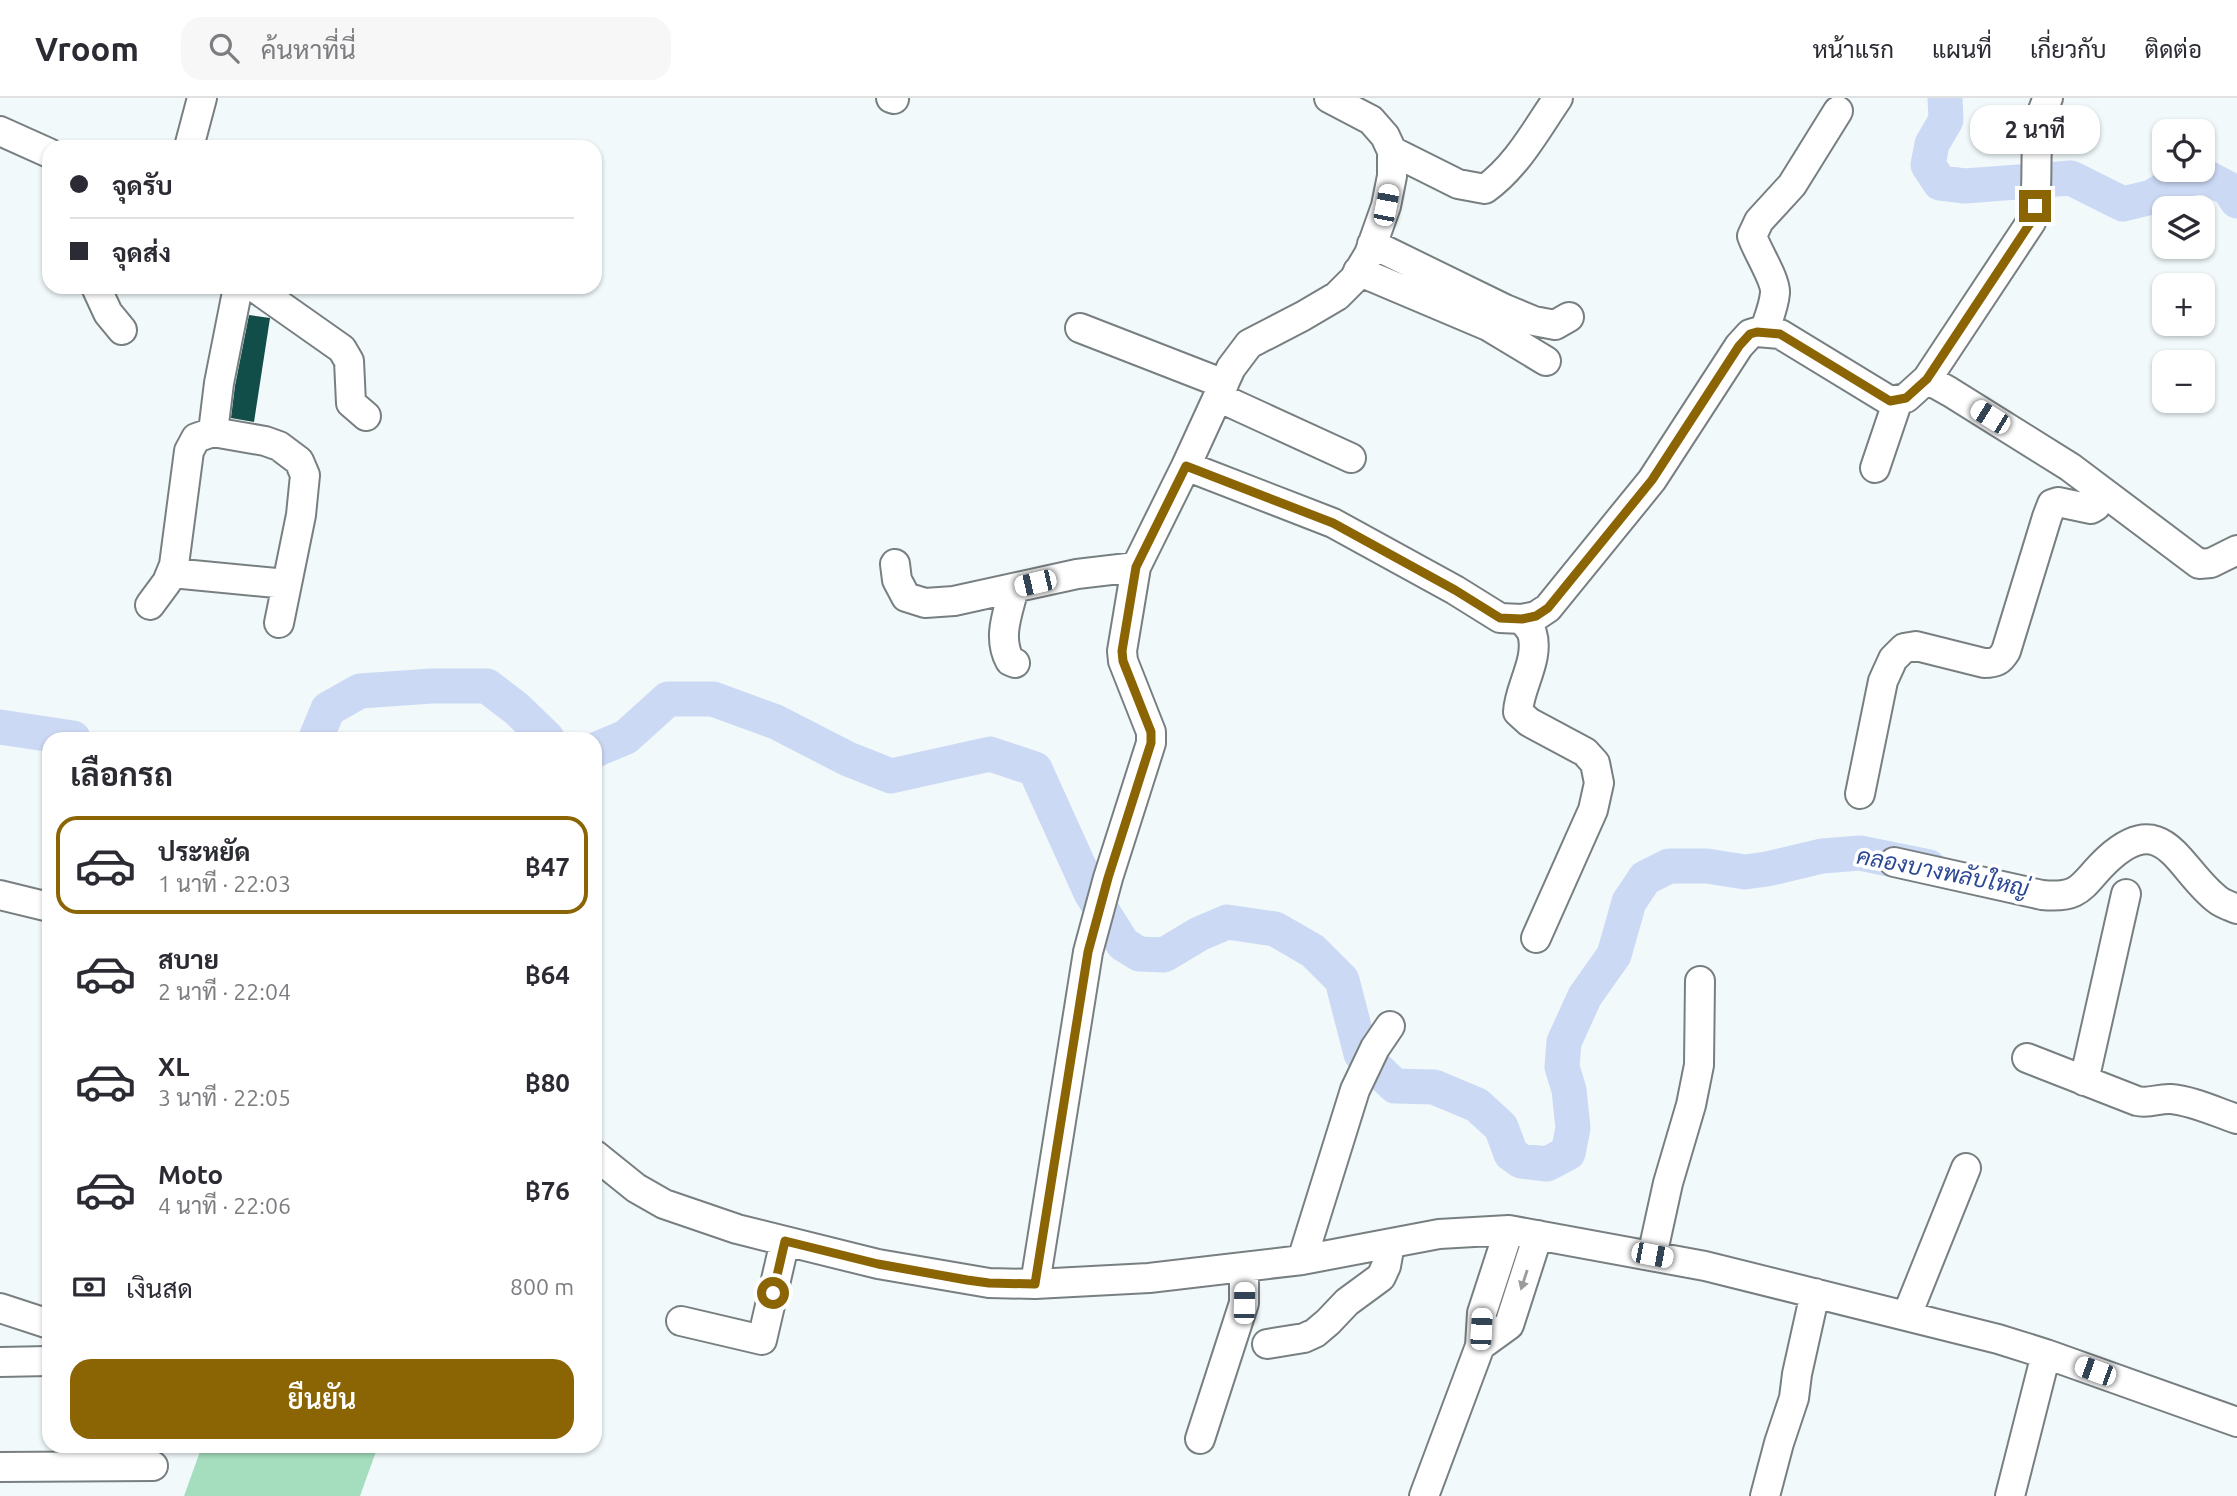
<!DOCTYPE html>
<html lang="th">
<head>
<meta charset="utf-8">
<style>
	:root { --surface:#fff; --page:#f7f7f7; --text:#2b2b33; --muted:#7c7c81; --line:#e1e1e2; --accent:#8b6404 }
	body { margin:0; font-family:Ubuntu,Sarabun,sans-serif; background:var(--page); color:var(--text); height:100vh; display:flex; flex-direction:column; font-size:26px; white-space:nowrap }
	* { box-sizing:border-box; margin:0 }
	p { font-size:23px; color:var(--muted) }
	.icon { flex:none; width:38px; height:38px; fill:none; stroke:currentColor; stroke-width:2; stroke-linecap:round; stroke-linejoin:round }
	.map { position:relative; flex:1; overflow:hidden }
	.sheet { position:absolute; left:42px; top:634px; width:560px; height:721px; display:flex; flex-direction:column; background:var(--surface); border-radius:21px; box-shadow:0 2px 5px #0004 }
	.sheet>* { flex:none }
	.top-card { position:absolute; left:42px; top:42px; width:560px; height:154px; border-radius:21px; box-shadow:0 2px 5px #0004; display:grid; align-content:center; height:154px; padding:0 28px; background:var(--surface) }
	.controls { position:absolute; left:2152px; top:21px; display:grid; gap:14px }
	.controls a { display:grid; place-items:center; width:63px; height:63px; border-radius:14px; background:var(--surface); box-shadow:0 2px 5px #0004; font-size:35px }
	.end { position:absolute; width:32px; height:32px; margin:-16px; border:9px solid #8b6404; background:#fff; box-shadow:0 0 0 4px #fff }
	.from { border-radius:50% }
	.bubble { position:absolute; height:49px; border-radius:21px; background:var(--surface); box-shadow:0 2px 5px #0004; font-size:23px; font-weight:600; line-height:49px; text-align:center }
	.car { position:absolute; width:21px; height:42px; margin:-21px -10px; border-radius:9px; box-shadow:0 0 5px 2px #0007; background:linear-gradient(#fff 24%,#345 0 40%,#fff 0 76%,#345 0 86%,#fff 0) }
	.top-card b { display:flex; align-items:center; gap:24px; height:66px; font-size:26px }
	.top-card b+b { border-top:2px solid var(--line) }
	.top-card i { width:18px; height:18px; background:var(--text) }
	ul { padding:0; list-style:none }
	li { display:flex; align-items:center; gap:21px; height:98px; margin:0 14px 10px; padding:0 14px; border:4px solid transparent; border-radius:21px }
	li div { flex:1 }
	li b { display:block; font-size:26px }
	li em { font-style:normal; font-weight:600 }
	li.on { border-color:var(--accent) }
	li>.icon { width:63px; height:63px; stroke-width:1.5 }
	h2 { padding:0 28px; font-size:32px; line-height:84px }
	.pay { display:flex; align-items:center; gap:18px; height:77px; padding:0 28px; font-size:26px }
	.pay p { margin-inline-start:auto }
	.primary-button { display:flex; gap:14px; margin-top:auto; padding:14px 28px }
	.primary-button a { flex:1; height:80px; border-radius:21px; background:var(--accent); color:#fff; font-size:28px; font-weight:600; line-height:80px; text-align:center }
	header { display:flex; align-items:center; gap:42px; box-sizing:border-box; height:98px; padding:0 35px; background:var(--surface); border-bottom:2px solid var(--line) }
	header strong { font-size:33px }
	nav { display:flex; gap:38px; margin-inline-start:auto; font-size:24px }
	.search { width:490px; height:63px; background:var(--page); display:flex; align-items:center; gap:18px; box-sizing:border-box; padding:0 24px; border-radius:21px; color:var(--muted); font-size:26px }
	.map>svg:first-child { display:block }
	.pitch { fill:#a5debf }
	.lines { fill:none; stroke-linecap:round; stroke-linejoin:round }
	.river { stroke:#ccd9f4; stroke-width:35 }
	.building { fill:#114e49 }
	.minor-casing { stroke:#787f81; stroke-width:32 }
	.minor { stroke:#fff; stroke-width:28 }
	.oneway { fill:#9a9c9c }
	.route { stroke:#8b6404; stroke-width:9 }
	.labels { text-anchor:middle; stroke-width:7; stroke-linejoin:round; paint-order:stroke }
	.water-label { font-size:23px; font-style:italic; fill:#2c4895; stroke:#fff }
</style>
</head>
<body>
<header>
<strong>Vroom</strong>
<div class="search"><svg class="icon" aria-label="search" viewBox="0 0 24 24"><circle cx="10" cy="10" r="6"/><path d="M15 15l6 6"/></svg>ค้นหาที่นี่</div>
<nav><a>หน้าแรก</a><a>แผนที่</a><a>เกี่ยวกับ</a><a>ติดต่อ</a></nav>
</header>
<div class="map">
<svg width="2237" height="1398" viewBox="0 0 2237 1398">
	<rect width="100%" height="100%" fill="#f1f9fb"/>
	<path class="pitch" d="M202,1348h176l-18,50h-176z"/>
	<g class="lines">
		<path class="river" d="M1945,0l1,22 -14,24 -4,21 12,18 25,3 106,-8 52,26 29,-7 26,-16 26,-5 25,13 8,12
			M0,629l73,11
			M316,640l12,-29 32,-18 72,-5h55l30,23 30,29
			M595,652l31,-13 42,-38h45l63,23 72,37 43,17 99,-22 45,15 56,124 32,51 16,10 25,1 35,-21 28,-12 48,7 38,22 29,29 19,74 34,32 39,1 43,18 24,22 10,27 10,7 26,3 21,-11 5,-25 -4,-38 -7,-23 2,-25 21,-46 29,-41 15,-53 16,-24 24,-12h38l38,6 22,-3 55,-13 38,-3 69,14"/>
	</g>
	<path class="building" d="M249,217l21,3 -16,104 -23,-4 4,-32z"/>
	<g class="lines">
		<defs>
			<path id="minor" d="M891,0l3,1
				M0,33l49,22
				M189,49l13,-49
				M1392,53l66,33 27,5c32,-23 51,-59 73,-91
				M1372,146l133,65 29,12 21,4 14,-8
				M1358,173l130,55 58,35
				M96,189l12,26 14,17
				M238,189l-19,96 -6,49 52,9 14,5 20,15 6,14 -4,40 -22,108
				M254,189l88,62 7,12 2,42 15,13
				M1080,230l144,56
				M1764,234c4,-12 10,-26 11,-39 1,-13 -18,-42 -23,-57l7,-15 33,-36 46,-74
				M1927,281l23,13 120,75 129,97 12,-1 26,-13
				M1218,299l133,61
				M1186,368l147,57 122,67 45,28 22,1 14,-3 12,-8 104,-128 87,-134 11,-12 7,-2 23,2 110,67 16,-3 21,-19 104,-157c12,-41 -3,-84 17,-124
				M1875,370l23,-68
				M895,466l2,16 9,17 19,6 29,-2 123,-27 59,-7
				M172,475l104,10
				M1014,490c-6,25 -17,49 -4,73l5,2
				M150,507l17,-23 7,-17 15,-114 7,-13 17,-6
				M1522,521c3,5 8,9 10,14 8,26 -13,54 -14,79l11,10 56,30 10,11 4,20 -6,27 -57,128
				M1860,696l23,-113 10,-22 11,-11 12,-2 68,17c12,0 16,-2 22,-12l41,-134 5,-13 6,-2 33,7 5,-3 8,-13
				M1894,764l148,33c41,4 39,-11 66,-36 57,-52 71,12 110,41 5,4 12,6 19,9
				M0,797l49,12
				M2027,960l110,43c13,3 22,-3 34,-2 22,2 45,13 66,20
				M2084,983l42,-187
				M595,1057l41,33 28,16 73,25 141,35 111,19 46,1 114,-6 153,-18 137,-26 70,-4 196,36 293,73 48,15 191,68
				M1652,1158l16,-73 23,-78 8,-40 1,-84
				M1302,1162l53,-170 20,-42 15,-22
				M1035,1186l53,-332 20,-74 43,-135v-11l-28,-71 -1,-10 14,-84 50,-101 45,-98 18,-24 54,-28 34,-20 17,-17 15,-25 17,-48 6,-30v-25l-7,-15 -14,-16 -42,-22
				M0,1210l49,16
				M1907,1217l59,-147
				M681,1223l81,19 23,-99
				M1267,1246l37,-6 11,-5 13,-11 19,-20 34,-25 5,-11 4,-22
				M1480,1248l29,-21 29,-90
				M0,1264l49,-1
				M1200,1341l44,-136v-36
				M0,1369l153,-1
				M1424,1398l56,-150 2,-33 27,-83
				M1765,1398l14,-53 15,-45 3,-24 18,-81
				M2010,1398l36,-142"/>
		</defs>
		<use href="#minor" class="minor-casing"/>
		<use href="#minor" class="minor"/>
	</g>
	<defs><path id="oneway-solid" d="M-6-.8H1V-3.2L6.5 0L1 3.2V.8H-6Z" transform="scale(1.75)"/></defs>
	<use class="oneway" href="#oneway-solid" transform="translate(1524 1182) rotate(108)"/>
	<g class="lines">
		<path class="route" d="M773,1195l12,-52 93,23 89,16 22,3 46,1 53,-332 20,-74 43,-135v-11l-28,-71 -1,-10 14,-84 50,-101 147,57 122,67 45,28 22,1 14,-3 12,-8 104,-128 87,-134 11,-12 7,-2 23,2 110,67 16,-3 21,-19 104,-157 4,-16"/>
	</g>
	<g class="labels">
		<g class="water-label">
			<text transform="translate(1943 774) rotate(11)" y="8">คลองบางพลับใหญ่</text>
		</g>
	</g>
</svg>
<div class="controls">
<a><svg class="icon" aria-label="locate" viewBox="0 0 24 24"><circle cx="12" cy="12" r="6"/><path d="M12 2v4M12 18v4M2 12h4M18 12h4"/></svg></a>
<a><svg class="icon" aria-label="layers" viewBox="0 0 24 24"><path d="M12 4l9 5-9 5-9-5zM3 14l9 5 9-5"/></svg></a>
<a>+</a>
<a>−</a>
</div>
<i class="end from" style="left:773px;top:1195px"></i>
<i class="end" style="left:2035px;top:108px"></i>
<div class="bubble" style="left:1970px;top:7px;width:130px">2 นาที</div>
<i class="car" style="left:1386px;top:107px;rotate:11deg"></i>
<i class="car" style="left:1990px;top:319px;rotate:302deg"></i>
<i class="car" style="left:1035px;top:485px;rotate:257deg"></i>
<i class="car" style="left:1652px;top:1157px;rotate:101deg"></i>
<i class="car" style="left:1244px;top:1205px;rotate:1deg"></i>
<i class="car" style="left:1481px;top:1231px;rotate:3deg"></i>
<i class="car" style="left:2095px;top:1273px;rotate:290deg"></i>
<div class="top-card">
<b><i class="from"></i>จุดรับ</b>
<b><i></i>จุดส่ง</b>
</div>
<section class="sheet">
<h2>เลือกรถ</h2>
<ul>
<li class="on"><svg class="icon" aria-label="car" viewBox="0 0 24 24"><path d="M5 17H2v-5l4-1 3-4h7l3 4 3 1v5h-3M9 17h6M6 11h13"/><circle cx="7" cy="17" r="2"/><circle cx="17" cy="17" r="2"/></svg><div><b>ประหยัด</b><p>1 นาที · 22:03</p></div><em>฿47</em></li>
<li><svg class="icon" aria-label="car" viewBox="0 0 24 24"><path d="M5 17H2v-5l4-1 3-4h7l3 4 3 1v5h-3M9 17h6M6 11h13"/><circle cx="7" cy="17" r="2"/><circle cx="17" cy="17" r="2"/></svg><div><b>สบาย</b><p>2 นาที · 22:04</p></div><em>฿64</em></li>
<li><svg class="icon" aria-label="car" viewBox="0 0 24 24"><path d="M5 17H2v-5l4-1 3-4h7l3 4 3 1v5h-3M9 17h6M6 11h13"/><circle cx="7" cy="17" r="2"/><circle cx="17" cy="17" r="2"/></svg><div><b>XL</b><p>3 นาที · 22:05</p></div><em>฿80</em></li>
<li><svg class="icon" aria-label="car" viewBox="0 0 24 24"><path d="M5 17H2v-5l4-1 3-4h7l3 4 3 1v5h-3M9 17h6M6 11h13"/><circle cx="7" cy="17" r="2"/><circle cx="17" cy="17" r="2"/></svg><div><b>Moto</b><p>4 นาที · 22:06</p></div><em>฿76</em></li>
</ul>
<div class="pay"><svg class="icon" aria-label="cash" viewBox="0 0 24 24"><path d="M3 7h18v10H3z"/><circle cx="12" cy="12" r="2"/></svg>เงินสด<p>800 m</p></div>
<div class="primary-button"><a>ยืนยัน</a></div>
</section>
</div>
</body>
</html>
